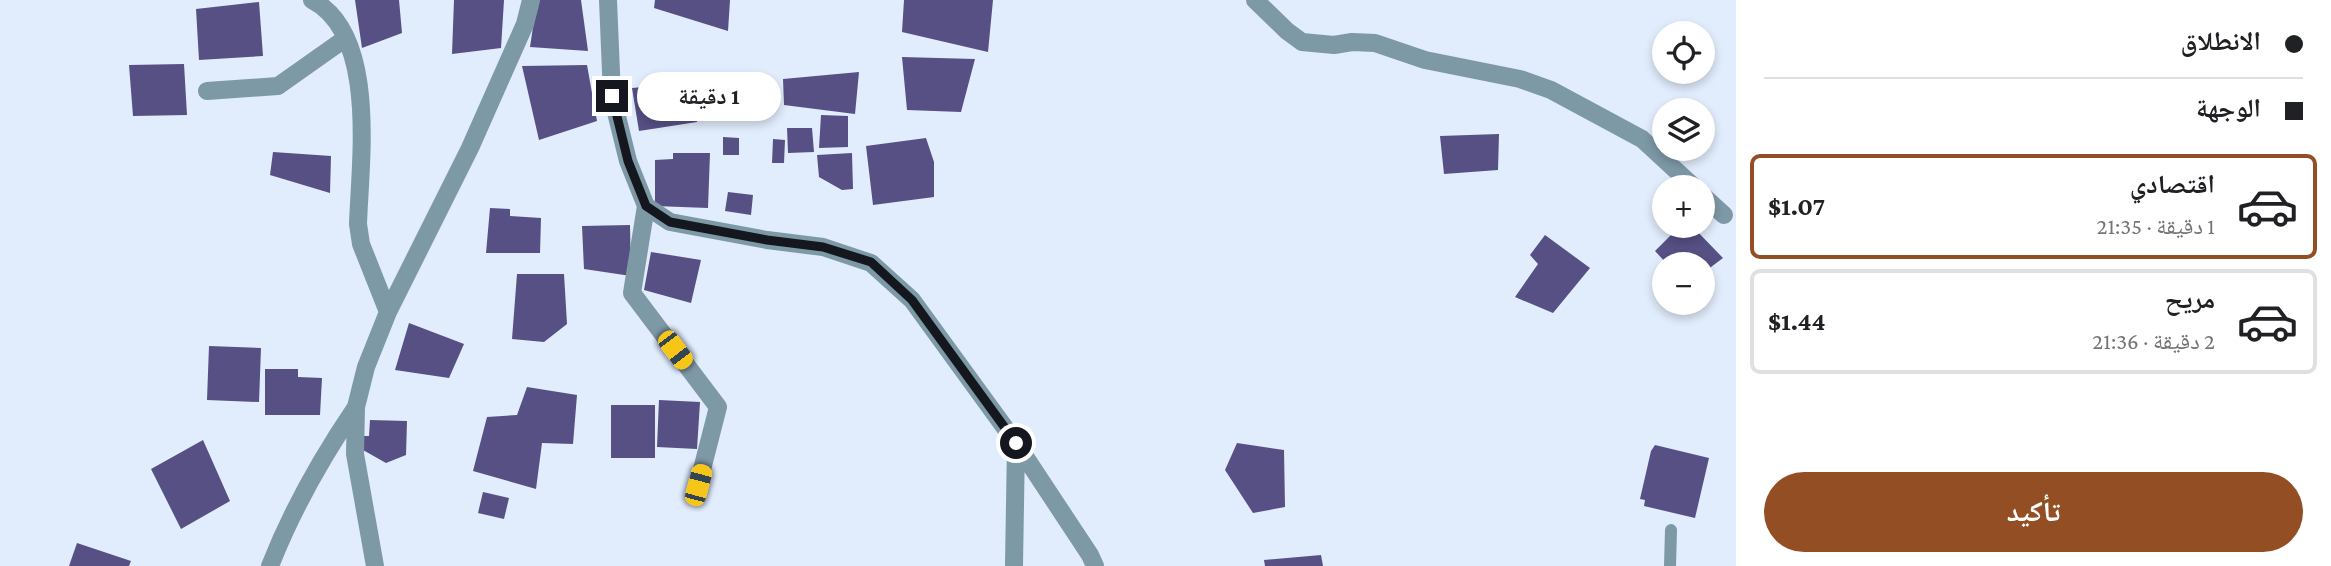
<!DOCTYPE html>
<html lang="ar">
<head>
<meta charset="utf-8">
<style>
	:root { --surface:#fff; --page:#f2f2f2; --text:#202124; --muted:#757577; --line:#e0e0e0; --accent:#934e24 }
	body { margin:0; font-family:"Crimson Pro","Noto Naskh Arabic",serif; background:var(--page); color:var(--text); direction:rtl; height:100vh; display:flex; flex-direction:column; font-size:26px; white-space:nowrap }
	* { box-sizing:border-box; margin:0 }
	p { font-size:23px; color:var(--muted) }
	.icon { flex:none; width:38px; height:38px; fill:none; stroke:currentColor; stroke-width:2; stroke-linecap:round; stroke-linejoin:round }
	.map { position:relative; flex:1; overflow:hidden; direction:ltr }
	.details { display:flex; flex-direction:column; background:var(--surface); width:595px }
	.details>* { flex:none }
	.top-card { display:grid; align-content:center; height:154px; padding:0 28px; background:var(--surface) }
	.buttons { position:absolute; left:1652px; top:21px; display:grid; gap:14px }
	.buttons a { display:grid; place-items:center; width:63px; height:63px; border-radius:50%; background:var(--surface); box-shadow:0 4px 10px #0003; font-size:35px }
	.end { position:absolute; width:32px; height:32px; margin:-16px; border:9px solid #14181e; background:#fff; box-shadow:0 0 0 4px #fff }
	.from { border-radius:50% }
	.bubble { position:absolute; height:49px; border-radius:24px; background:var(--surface); box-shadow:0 4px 10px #0003; font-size:23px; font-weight:700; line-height:49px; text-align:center; direction:rtl }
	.car { position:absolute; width:21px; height:42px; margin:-21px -10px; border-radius:9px; box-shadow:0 0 5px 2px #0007; background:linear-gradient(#f5c518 24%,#345 0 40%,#f5c518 0 76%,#345 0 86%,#f5c518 0) }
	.top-card b { display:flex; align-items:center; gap:24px; height:66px; font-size:26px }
	.top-card b+b { border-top:2px solid var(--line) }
	.top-card i { width:18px; height:18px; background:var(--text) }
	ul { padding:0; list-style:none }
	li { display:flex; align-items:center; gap:21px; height:105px; margin:0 14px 10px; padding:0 14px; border:4px solid var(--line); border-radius:10px }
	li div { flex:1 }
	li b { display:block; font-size:26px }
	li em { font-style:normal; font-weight:700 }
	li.on { border-color:var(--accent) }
	li>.icon { width:63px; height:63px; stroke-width:1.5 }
	.button { display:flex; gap:14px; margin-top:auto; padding:14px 28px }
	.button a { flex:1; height:80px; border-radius:42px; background:var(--accent); color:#fff; font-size:28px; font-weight:700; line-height:80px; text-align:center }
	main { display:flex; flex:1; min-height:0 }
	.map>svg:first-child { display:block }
	.building { fill:#565084 }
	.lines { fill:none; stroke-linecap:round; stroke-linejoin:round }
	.service { stroke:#7d99a6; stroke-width:12 }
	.minor { stroke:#7d99a6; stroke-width:18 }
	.route { stroke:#14181e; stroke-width:9 }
</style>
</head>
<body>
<main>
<section class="details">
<div class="top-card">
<b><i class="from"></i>الانطلاق</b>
<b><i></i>الوجهة</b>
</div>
<ul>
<li class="on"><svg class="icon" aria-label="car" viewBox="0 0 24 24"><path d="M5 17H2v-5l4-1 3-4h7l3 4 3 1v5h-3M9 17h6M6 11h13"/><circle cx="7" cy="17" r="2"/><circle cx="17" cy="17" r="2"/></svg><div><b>اقتصادي</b><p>1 دقيقة · 21:35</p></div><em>$1.07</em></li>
<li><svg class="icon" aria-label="car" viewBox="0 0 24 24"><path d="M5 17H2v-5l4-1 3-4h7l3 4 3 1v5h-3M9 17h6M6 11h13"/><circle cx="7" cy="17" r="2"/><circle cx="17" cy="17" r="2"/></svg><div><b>مريح</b><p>2 دقيقة · 21:36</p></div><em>$1.44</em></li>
</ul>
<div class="button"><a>تأكيد</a></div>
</section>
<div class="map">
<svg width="1736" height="566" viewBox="0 0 1736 566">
	<rect width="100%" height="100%" fill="#e1ecfc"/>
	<path class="building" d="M355,0h44l3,33 -40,15z
		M454,0h50l-3,48 -49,6z
		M537,0h44l7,51 -58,-4z
		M655,0h75l-2,31 -74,-23z
		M904,0h89l-5,52 -86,-20z
		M259,2l4,54 -64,4 -3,-51z
		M902,57l73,2 -14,53 -54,-2z
		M184,64l3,51 -54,1 -4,-51z
		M587,65l10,56 -58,19 -17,-74z
		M859,72l-4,42 -71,-9 -1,-26z
		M689,83l8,39 -58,9 -7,-43z
		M821,115l27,1v31l-29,1z
		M787,128h25l2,24 -26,1z
		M1499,134l-1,36 -54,4 -4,-38z
		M723,137l16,1v17h-16z
		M926,138l8,24v35l-61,8 -7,-59z
		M773,139l12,1 -1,23h-12z
		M273,152l58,4 -1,37 -60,-18z
		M673,153h37l-2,55 -53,-2v-46l18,-1z
		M852,153l1,36 -11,1 -23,-13 -2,-22z
		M728,192l25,3 -2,20 -26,-4z
		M490,208l20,1v7l31,2 -1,35h-54z
		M630,225l1,51 -47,-7 -2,-43z
		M1680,226h12l31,32 -20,15v-9h-36l-12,-13z
		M1545,235l45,33 -37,45 -38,-16 23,-33 -8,-9z
		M651,252l50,8 -10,43 -47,-13z
		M517,274h47l3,50 -23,18 -32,-3z
		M409,323l55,21 -15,34 -54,-8z
		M209,346l52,2 -2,54 -52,-2z
		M265,369h33v8l24,1 -2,37h-55z
		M527,387l50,8 -4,49 -31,-1 -6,46 -63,-18 14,-54 30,-2z
		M659,400l41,2 -3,47 -40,-2z
		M611,405h44v53h-44z
		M370,420l37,1 -1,34 -20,8 -23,-13v-14h6z
		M203,440l27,61 -49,28 -30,-60z
		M1237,443l47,7 1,57 -32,6 -28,-43z
		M1655,445l54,13 -14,60 -51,-12 1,-6 -5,-1 11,-48z
		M483,492l26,6 -5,21 -26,-6z
		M77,543l54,18 -2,5h-60z
		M1321,555l2,11h-58l-1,-6z"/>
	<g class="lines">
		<path class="service" d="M1670,566l1,-36"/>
		<path class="minor" d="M312,0c66,34 48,162 46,224l3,20 27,68
			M608,0l4,96 16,65 18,45 24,16 97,18 56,7 48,16 41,37 104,143 74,112 5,11
			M1255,0l32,31 15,11 32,3 18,-3 23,1 50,17 95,19 31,11 91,49 52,48
			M207,91l71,-5 68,-48
			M1703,196l21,19
			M646,206l-14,87 86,114 -20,78
			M270,566c22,-56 52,-109 86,-159
			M375,566l-20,-112 1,-47 10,-40 22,-55 82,-164 55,-124 6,-24
			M1014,566l2,-123"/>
	</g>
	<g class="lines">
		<path class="route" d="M612,96l16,65 18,45 24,16 97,18 56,7 48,15 41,38 104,143"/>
	</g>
</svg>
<div class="buttons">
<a><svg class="icon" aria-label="locate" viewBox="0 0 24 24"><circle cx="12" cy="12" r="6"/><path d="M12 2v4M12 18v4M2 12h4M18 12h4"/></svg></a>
<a><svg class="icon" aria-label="layers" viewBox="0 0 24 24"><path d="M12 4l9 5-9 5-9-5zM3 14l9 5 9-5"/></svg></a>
<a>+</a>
<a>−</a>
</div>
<i class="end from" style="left:1016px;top:443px"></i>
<i class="end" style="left:612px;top:96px"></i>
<div class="bubble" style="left:637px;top:72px;width:144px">1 دقيقة</div>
<i class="car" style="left:675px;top:350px;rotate:143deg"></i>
<i class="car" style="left:698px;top:485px;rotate:15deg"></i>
</div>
</main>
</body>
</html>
